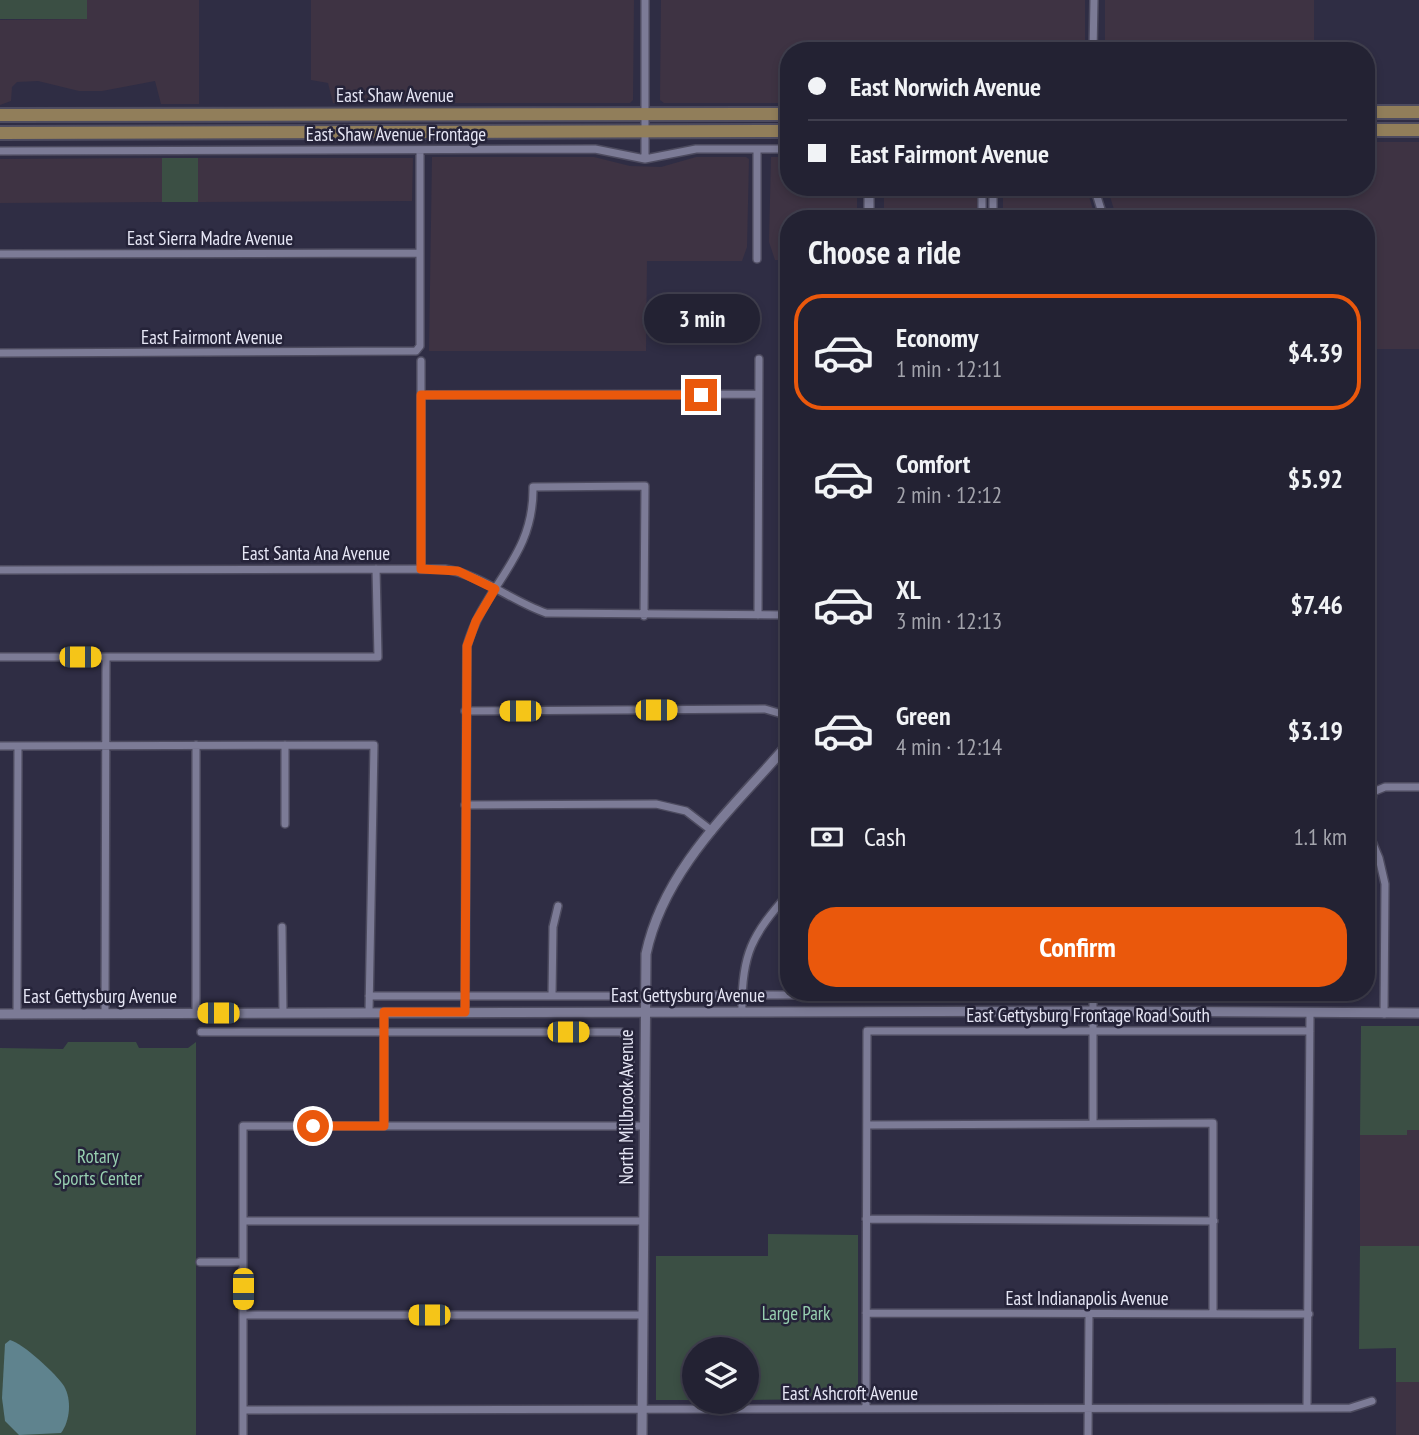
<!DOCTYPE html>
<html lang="en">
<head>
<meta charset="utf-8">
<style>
	:root { --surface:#232233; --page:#2b2a3b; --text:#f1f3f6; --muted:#a3a4ac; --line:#403f4e; --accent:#ea580c }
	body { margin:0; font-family:"PT Sans Narrow",sans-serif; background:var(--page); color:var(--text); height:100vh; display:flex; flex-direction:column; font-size:26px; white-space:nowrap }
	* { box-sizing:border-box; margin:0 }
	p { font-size:23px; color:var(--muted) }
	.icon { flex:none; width:38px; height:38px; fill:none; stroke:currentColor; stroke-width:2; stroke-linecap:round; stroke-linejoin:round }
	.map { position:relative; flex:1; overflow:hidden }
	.side { position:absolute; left:780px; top:210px; width:595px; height:791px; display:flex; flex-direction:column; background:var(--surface); border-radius:28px; box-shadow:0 4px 10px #0003,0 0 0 2px var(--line) }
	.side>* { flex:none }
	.guide { position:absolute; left:780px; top:42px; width:595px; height:154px; border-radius:28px; box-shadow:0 4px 10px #0003,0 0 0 2px var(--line); display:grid; align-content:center; height:154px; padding:0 28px; background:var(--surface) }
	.tools { position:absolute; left:682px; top:1337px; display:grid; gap:14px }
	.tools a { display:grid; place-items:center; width:77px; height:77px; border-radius:50%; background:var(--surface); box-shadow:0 4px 10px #0003,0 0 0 2px var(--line); font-size:35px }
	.end { position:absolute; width:32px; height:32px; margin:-16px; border:9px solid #ea580c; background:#fff; box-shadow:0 0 0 4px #fff }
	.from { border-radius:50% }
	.bubble { position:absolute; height:49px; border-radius:24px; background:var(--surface); box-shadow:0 4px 10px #0003,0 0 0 2px var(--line); font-size:23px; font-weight:800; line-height:49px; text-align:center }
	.car { position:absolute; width:21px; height:42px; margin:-21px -10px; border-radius:9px; box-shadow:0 0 5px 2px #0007; background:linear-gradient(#f5c518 24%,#345 0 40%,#f5c518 0 76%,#345 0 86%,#f5c518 0) }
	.guide b { display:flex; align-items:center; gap:24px; height:66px; font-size:26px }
	.guide b+b { border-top:2px solid var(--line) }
	.guide i { width:18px; height:18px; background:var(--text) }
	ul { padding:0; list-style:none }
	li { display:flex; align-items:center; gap:21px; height:116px; margin:0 14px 10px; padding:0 14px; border:4px solid transparent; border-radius:28px }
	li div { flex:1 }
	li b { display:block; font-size:26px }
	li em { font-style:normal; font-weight:800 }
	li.on { border-color:var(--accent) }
	li>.icon { width:63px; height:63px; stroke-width:1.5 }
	h2 { padding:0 28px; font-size:32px; line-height:84px }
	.pay { display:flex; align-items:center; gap:18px; height:77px; padding:0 28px; font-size:26px }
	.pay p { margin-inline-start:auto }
	.button { display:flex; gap:14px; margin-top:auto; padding:14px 28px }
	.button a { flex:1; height:80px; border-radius:28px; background:var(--accent); color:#fff; font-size:28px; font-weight:800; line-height:80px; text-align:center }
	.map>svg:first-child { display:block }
	.commercial { fill:#3e3343 }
	.green { fill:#3b4f44 }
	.water { fill:#5f838e }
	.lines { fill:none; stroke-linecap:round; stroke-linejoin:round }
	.minor-casing { stroke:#4d4b5f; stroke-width:10 }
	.tertiary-casing { stroke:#4d4b5f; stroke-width:12 }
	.primary-casing { stroke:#4d4b5f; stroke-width:16 }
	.minor { stroke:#7c7b96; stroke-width:7 }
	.tertiary { stroke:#7c7b96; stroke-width:9 }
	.primary { stroke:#917e5a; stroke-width:12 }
	.route { stroke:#ea580c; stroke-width:9 }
	.labels { text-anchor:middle; stroke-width:5; stroke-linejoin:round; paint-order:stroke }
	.street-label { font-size:19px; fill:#e6e6f5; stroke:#252339 }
	.park-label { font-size:19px; fill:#97cfb0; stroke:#252339 }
</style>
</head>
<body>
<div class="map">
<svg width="1419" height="1435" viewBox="0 0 1419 1435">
	<rect width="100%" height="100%" fill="#2f2d44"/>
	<path class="commercial" d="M87,0h112v104h-38l-6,-23 -53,10h-23l-41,-10 -21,1 -5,5 -1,14 -11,4v-85l87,-1z
		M311,0h323l-1,100 -3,3h-297l-5,-20 -17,-3z
		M661,0h424v51h-296v52h-125l-4,-3z
		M1105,0h209v51h-209z
		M1367,142h52v207h-52v-130h-250l-10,-32h260z
		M432,157h162l36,9 31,1 35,-10h50l3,2 -2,88 -5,14h-95l-1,90h-217z
		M771,157h18v30h68v32h-68v41h-14l-6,-18z
		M162,158v44l-162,1v-44z
		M198,158h215l-1,43 -214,1z
		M884,187h93v32h-93z
		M1003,187h83l10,32h-93z
		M1407,1130h12v116h-59v-111h46z
		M1396,1382h23v53h-23z"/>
	<path class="green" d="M0,0h87v19h-87z
		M162,158h36v44h-36z
		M1361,1026h58v104h-12v5h-47z
		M68,1042h68l3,6h49l8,-6v393h-196v-387l63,1z
		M768,1234l90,1v164l-111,1v-51h-52v51h-39v-144h112z
		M1360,1246h59v136h-23v-34l-37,1z"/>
	<path class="water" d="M10,1340c13,3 47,35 54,46 8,14 6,35 -3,47l-42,2 -14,-14 -3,-23 3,-54z"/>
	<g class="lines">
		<defs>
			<path id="minor" d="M1093,51l1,-51
				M757,149v110
				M0,151l595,-2 50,10 51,-10h93
				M645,159v-159
				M1094,187l10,32
				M982,219v-32
				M993,219v-32
				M0,254l420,-1
				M0,353l416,-2 4,-5v-196
				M421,395l336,-1
				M421,569v-208
				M0,570l445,-1c37,6 66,32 101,44l243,2
				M758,615l1,-256
				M0,657h378l-2,-88
				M465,711l300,-2 24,7
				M285,745v79
				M0,746l374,-1 -5,267
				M465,805l191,-1 30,7 26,20
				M282,927l1,86
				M1093,993v131
				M552,995l1,-68 5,-21
				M662,995h591l7,-3
				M369,996h250
				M384,1012v114
				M465,1012l2,-366c18,-63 67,-87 66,-159l112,-1 -1,130
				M742,1012c-1,-58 10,-77 47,-119
				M196,1013v-268
				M17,1014l1,-268
				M105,1014l1,-357
				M1384,1014l1,-130 -6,-26 -11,-26 5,-40 12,-5h34
				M201,1032h420l9,8v86
				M867,1125l346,-2v190
				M866,1219l348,2
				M243,1221h400
				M200,1262h43
				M866,1313l443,1
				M243,1315h399
				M1307,1406l3,-393
				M866,1408l1,-377h443
				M243,1410l1107,-2 22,-7
				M243,1435v-309h400
				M1088,1435l1,-121"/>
			<path id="tertiary" d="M869,219v-32
				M0,1014l1093,-3 326,2
				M642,1435l4,-481c18,-86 88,-147 143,-211"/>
			<path id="primary" d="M1367,112h52
				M0,115l789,-1
				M1367,130h52
				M0,133l789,-2"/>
		</defs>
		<use href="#minor" class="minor-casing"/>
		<use href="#tertiary" class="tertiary-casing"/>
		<use href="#primary" class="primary-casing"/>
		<use href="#minor" class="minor"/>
		<use href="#tertiary" class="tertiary"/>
		<use href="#primary" class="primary"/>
	</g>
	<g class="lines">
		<path class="route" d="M313,1126h71v-114h81l2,-366 9,-25 19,-32 -37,-18 -37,-2v-174h280"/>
	</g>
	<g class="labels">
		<g class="street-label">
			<text x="395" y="102">East Shaw Avenue</text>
			<text x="396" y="141">East Shaw Avenue Frontage</text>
			<text x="210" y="245">East Sierra Madre Avenue</text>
			<text x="212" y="344">East Fairmont Avenue</text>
			<text x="316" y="560">East Santa Ana Avenue</text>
			<text x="688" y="1002">East Gettysburg Avenue</text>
			<text x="100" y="1003">East Gettysburg Avenue</text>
			<text x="1088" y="1022">East Gettysburg Frontage Road South</text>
			<text transform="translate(626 1107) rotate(-90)" y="7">North Millbrook Avenue</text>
			<text x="1087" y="1305">East Indianapolis Avenue</text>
			<text x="850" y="1400">East Ashcroft Avenue</text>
		</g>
		<g class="park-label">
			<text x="98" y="1163">Rotary<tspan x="98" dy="22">Sports Center</tspan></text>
			<text x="796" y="1320">Large Park</text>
		</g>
	</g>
</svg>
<div class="tools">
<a><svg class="icon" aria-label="layers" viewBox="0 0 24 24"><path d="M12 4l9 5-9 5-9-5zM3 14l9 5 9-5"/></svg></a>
</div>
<i class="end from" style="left:313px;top:1126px"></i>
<i class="end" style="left:701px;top:395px"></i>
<div class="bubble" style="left:644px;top:294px;width:116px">3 min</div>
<i class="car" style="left:80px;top:657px;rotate:90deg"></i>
<i class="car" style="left:656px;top:710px;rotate:90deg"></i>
<i class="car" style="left:520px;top:711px;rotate:270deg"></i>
<i class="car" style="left:218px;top:1013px;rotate:270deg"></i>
<i class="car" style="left:568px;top:1032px;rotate:90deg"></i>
<i class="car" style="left:243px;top:1289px;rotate:180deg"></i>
<i class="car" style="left:429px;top:1315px;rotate:270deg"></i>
<div class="guide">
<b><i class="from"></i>East Norwich Avenue</b>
<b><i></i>East Fairmont Avenue</b>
</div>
<section class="side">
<h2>Choose a ride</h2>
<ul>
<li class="on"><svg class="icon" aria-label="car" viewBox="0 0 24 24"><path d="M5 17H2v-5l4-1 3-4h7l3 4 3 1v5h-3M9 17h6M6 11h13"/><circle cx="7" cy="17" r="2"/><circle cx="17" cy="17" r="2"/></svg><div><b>Economy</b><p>1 min · 12:11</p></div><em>$4.39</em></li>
<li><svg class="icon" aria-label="car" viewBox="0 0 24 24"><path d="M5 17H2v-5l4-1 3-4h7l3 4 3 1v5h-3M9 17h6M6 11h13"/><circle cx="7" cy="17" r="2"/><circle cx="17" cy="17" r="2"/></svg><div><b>Comfort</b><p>2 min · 12:12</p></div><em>$5.92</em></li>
<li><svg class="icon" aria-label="car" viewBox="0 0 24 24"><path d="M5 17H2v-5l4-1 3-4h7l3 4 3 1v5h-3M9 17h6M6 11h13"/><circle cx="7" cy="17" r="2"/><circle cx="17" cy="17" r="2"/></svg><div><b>XL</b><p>3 min · 12:13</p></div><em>$7.46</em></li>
<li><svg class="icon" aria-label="car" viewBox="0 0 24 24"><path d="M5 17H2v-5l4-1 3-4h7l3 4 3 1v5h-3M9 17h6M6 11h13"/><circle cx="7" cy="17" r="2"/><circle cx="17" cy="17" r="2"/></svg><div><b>Green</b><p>4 min · 12:14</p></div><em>$3.19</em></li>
</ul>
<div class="pay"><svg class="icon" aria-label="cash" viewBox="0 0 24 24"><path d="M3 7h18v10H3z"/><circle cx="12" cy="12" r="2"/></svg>Cash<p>1.1 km</p></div>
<div class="button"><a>Confirm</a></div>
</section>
</div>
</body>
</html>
